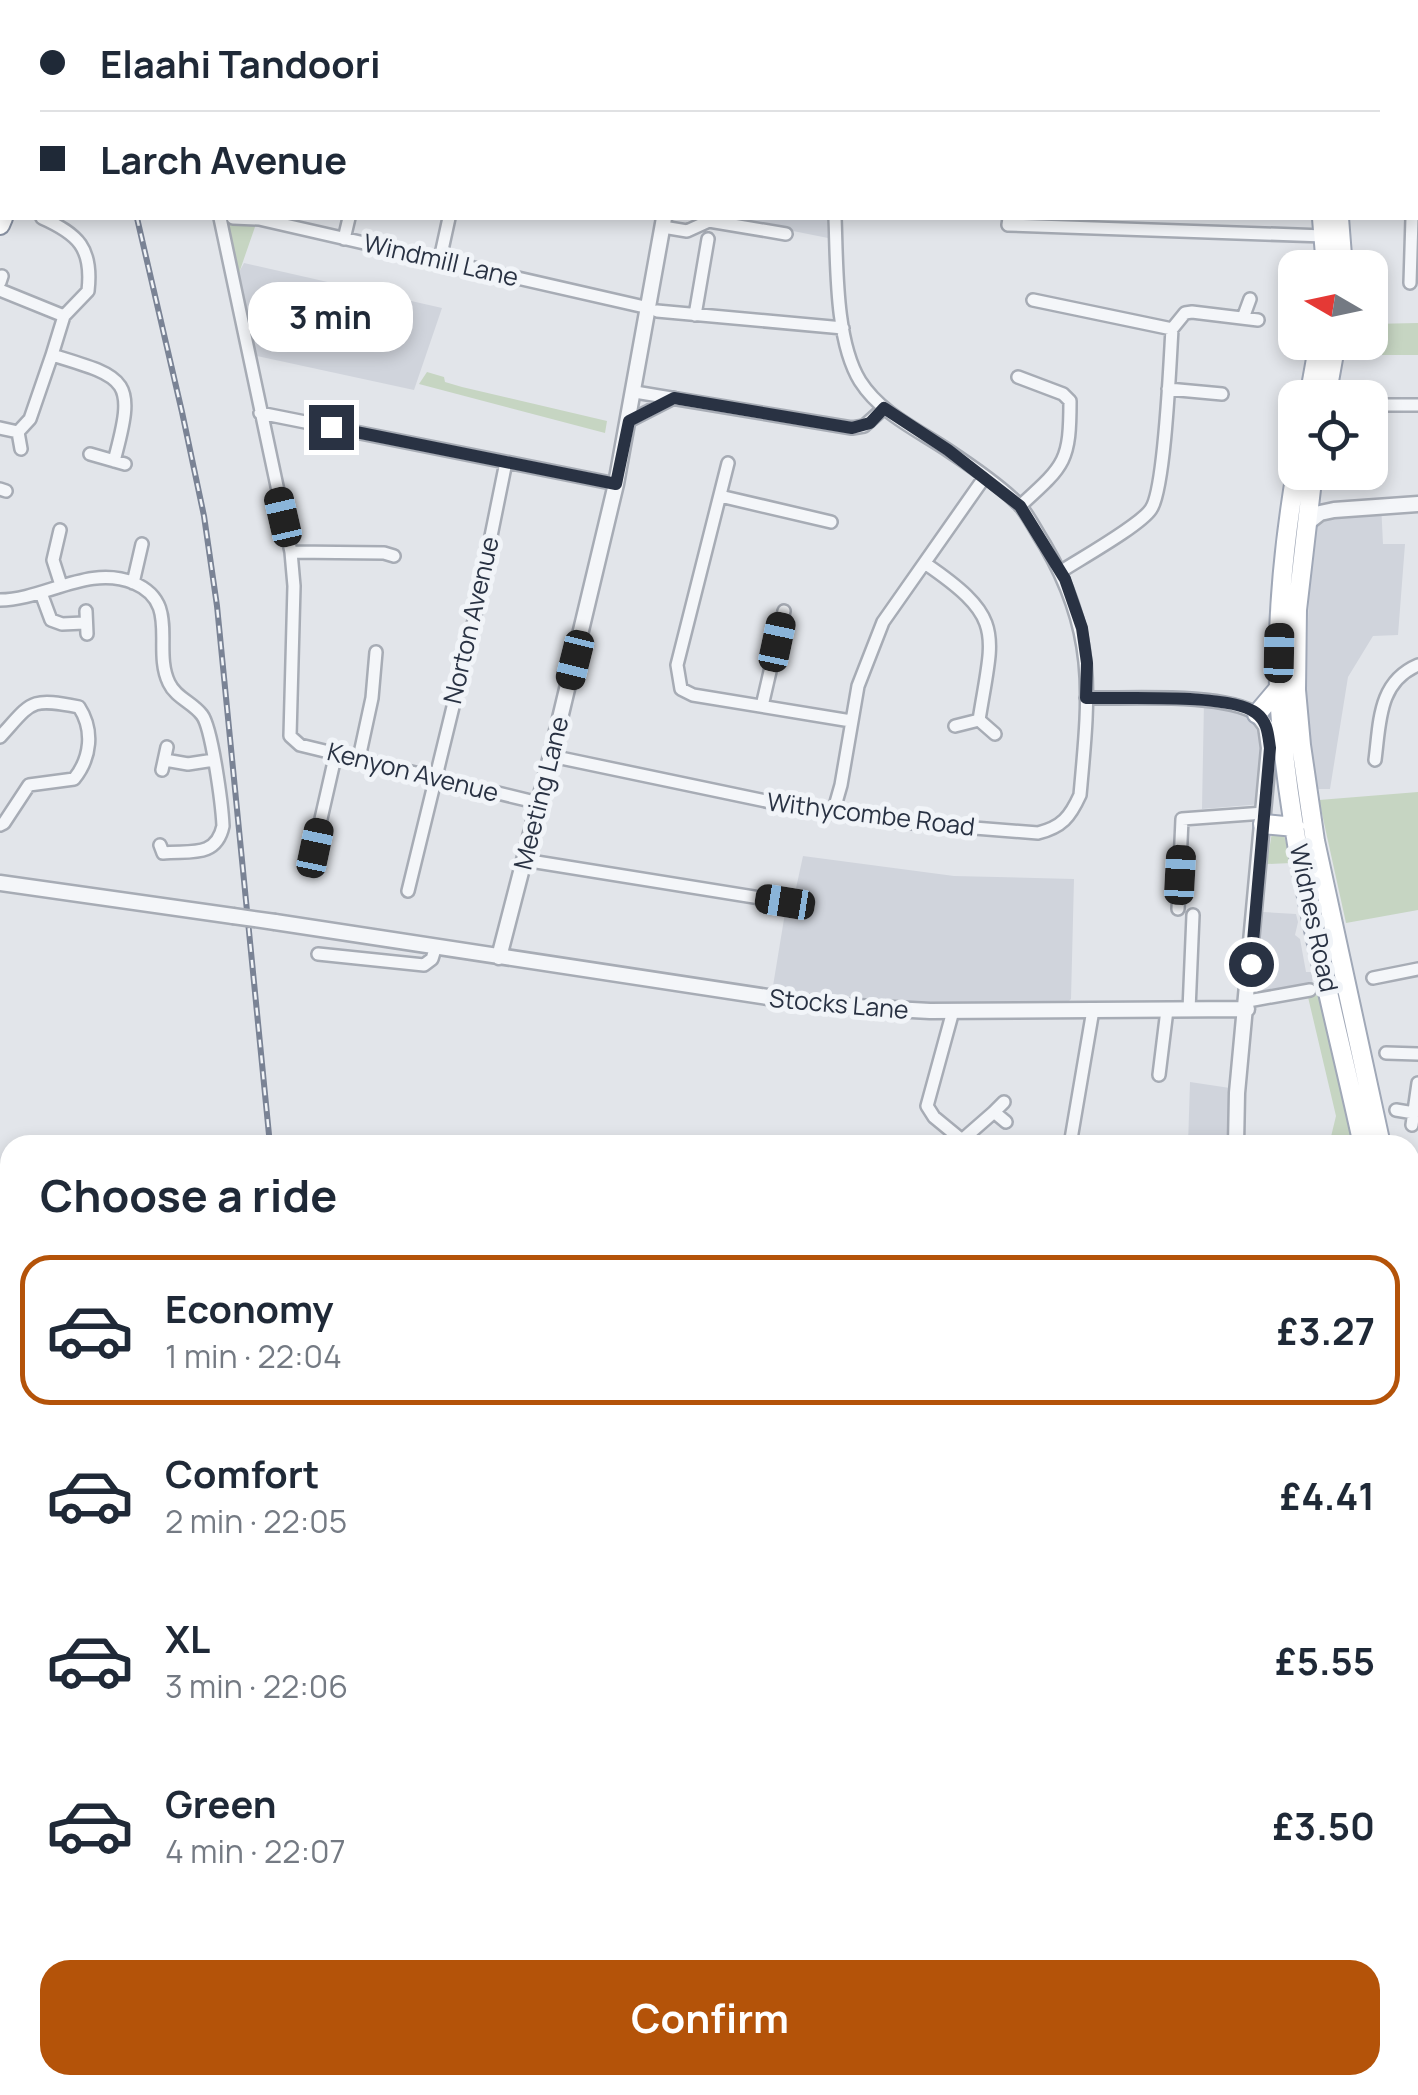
<!DOCTYPE html>
<html lang="en">
<head>
<meta charset="utf-8">
<style>
	:root { --surface:#fff; --page:#f2f2f3; --text:#1f2937; --muted:#747a83; --line:#e0e1e3; --accent:#b45309 }
	body { margin:0; font-family:Manrope,sans-serif; background:var(--page); color:var(--text); height:100vh; display:flex; flex-direction:column; font-size:38px; white-space:nowrap }
	* { box-sizing:border-box; margin:0 }
	p { font-size:32px; color:var(--muted) }
	.icon { flex:none; width:55px; height:55px; fill:none; stroke:currentColor; stroke-width:2; stroke-linecap:round; stroke-linejoin:round }
	.map { position:relative; flex:1; overflow:hidden }
	.panel { position:absolute; left:0px; top:1135px; width:1420px; height:960px; display:flex; flex-direction:column; background:var(--surface); border-radius:30px 30px 0 0; box-shadow:0 5px 15px #0003 }
	.panel>* { flex:none }
	.guide { position:absolute; left:0px; top:0px; width:1420px; height:220px; box-shadow:0 5px 15px #0003; display:grid; align-content:center; height:220px; padding:0 40px; background:var(--surface) }
	.needle { width:65px; rotate:279deg }
	.tools { position:absolute; left:1278px; top:250px; display:grid; gap:20px }
	.tools a { display:grid; place-items:center; width:110px; height:110px; border-radius:20px; background:var(--surface); box-shadow:0 5px 15px #0003; font-size:50px }
	.end { position:absolute; width:45px; height:45px; margin:-22px; border:12px solid #293243; background:#fff; box-shadow:0 0 0 5px #fff }
	.from { border-radius:50% }
	.bubble { position:absolute; height:70px; border-radius:30px; background:var(--surface); box-shadow:0 5px 15px #0003; font-size:32px; font-weight:700; line-height:70px; text-align:center }
	.car { position:absolute; width:30px; height:60px; margin:-30px -15px; border-radius:12px; box-shadow:0 0 8px 2px #0007; background:linear-gradient(#222 24%,#8ab4d8 0 40%,#222 0 76%,#8ab4d8 0 86%,#222 0) }
	.guide b { display:flex; align-items:center; gap:35px; height:95px; font-size:38px }
	.guide b+b { border-top:2px solid var(--line) }
	.guide i { width:25px; height:25px; background:var(--text) }
	ul { padding:0; list-style:none }
	li { display:flex; align-items:center; gap:30px; height:150px; margin:0 20px 15px; padding:0 20px; border:5px solid transparent; border-radius:30px }
	li div { flex:1 }
	li b { display:block; font-size:38px }
	li em { font-style:normal; font-weight:700 }
	li.active { border-color:var(--accent) }
	li>.icon { width:90px; height:90px; stroke-width:1.5 }
	h2 { padding:0 40px; font-size:45px; line-height:120px }
	.primary-button { display:flex; gap:20px; margin-top:auto; padding:20px 40px }
	.primary-button a { flex:1; height:115px; border-radius:30px; background:var(--accent); color:#fff; font-size:40px; font-weight:700; line-height:115px; text-align:center }
	.map>svg:first-child { display:block }
	.built { fill:#d0d4dc }
	.green { fill:#c6d5c2 }
	.lines { fill:none; stroke-linecap:round; stroke-linejoin:round }
	.stream { stroke:#9cb1cb; stroke-width:2.5 }
	.minor-casing { stroke:#a7acb5; stroke-width:16 }
	.tertiary-casing { stroke:#a7acb5; stroke-width:19 }
	.primary-casing { stroke:#a0a8b7; stroke-width:22 }
	.trunk-casing { stroke:#8891a2; stroke-width:22 }
	.minor { stroke:#f4f6f9; stroke-width:11 }
	.tertiary { stroke:#f4f6f9; stroke-width:14 }
	.primary { stroke:#fff; stroke-width:18 }
	.trunk { stroke:#fff; stroke-width:18 }
	.rail-casing { stroke:#7a8395; stroke-width:6 }
	.rail { stroke:#f1f4f8; stroke-width:2.5; stroke-dasharray:8; stroke-linecap:butt }
	.tertiary-bridge-casing { stroke:#a7acb5; stroke-width:19; stroke-linecap:butt }
	.tertiary-bridge { stroke:#f4f6f9; stroke-width:14 }
	.route { stroke:#293243; stroke-width:12 }
	.labels { text-anchor:middle; stroke-width:10; stroke-linejoin:round; paint-order:stroke }
	.street-label { font-size:25px; fill:#293243; stroke:#f1f4f8 }
</style>
</head>
<body>
<div class="map">
<svg width="1418" height="2095" viewBox="0 0 1418 2095">
	<rect width="100%" height="100%" fill="#e2e5ea"/>
	<path class="built" d="M697,218h130l1,20 -45,-9z
		M244,263l198,45 -28,82 -157,-34 -21,-78z
		M1381,503l2,41h22l-7,91 -25,1 -25,41 -18,112h-15l-10,-84 7,-193 5,-5z
		M1204,701l36,3 24,25 -2,75 -60,5z
		M803,856l151,20 120,3 -3,120 -3,3 -123,3 -116,-5 -57,-8 13,-79 10,-20z
		M1263,912l33,2 2,8 -3,13 5,4 6,33h7l-1,14 -61,9z
		M1190,1082l40,6 -2,29 3,28h-43z"/>
	<path class="green" d="M991,0h267v2h-267z
		M228,219l28,5 -17,49 -4,-3z
		M1418,323v32h-72l2,-12 22,-1v-18z
		M427,372l17,5 1,5 17,5 145,34 -2,12 -186,-49z
		M1418,792v118l-72,13 -27,-123z
		M1272,832l12,3 7,28 -24,1z
		M1318,995l35,150h-24l7,-29 -28,-119z
		M1410,1261l8,7v82l-8,5z
		M1410,1447l8,25v319l-8,-4z"/>
	<g class="lines">
		<path class="stream" d="M1410,1186l8,-7
			M0,2005h10
			M597,2085l28,10
			M392,2087l18,-2
			M672,2095l1,-10
			M1168,2095l2,-10"/>
		<defs>
			<path id="minor" d="M242,0v2
				M447,0v2
				M333,2l2,-2
				M554,2l1,-2
				M908,2l1,-2
				M0,117l2,1
				M42,218c36,16 51,30 46,73l-24,25 -12,39c77,23 84,25 62,106
				M220,218l71,334 3,34 -4,150 10,9 239,58
				M233,218l26,1 390,89
				M708,218l1,3 77,13
				M1009,218l-1,7 316,11
				M663,227l24,4 22,-10
				M344,239l5,-21
				M440,259l9,-41
				M0,282l2,-6
				M1410,283l2,-65
				M0,290l64,26
				M1033,300l139,29
				M657,311l186,17
				M695,315l13,-76
				M1243,318l7,-19
				M1018,377l45,17 7,7c0,61 -5,64 -50,105
				M1168,389l54,5
				M635,392l217,36 12,-2 20,-18
				M1370,405h48
				M260,413l356,71
				M629,421l45,-23
				M0,428l18,4
				M21,449l-3,-17 12,-13 22,-64
				M90,454l35,10
				M728,463l-51,202 4,24 12,6 158,26
				M0,489l6,2
				M720,496l111,26
				M60,530l-7,30 8,25
				M291,552l93,1 10,3
				M926,564c80,55 67,68 53,156
				M1060,572c20,-13 81,-47 91,-63 14,-20 19,-149 21,-180l13,-16 7,-1 66,8
				M133,583l9,-39
				M41,593l10,27 11,4 22,-1
				M0,600c44,0 89,-36 134,-17 47,20 18,65 35,100 7,15 23,19 33,32 10,13 20,90 21,111 -7,33 -35,24 -60,27l-3,-8
				M86,611l1,23
				M1086,698c42,1 137,-6 171,16
				M762,706l22,-95
				M955,726l24,-6 16,14
				M0,737c32,-35 29,-40 79,-30 15,23 12,51 -5,72l-45,6 -25,38 -4,2
				M551,756l253,53 83,12 151,12c24,-6 32,-16 42,-38 9,-99 17,-161 -35,-250 -8,-12 -15,-27 -24,-38 -17,-19 -51,-42 -72,-56 -31,-21 -68,-37 -89,-70 -25,-41 -23,-116 -25,-163
				M359,758l13,-60 4,-46
				M165,760l23,4 26,-4
				M1375,760c5,-38 3,-78 43,-95
				M162,770l5,-23
				M833,813l8,-28 17,-99 25,-64 101,-144
				M524,860l261,42
				M310,867l26,-114
				M408,891l65,-266 33,-163
				M1178,909l4,-90 82,-6
				M318,954l106,11 8,-6 4,-13
				M1373,978l45,-9
				M1248,1001l62,-11
				M1189,1010l4,-95
				M953,1011l-26,95 7,11 34,28
				M1386,1053l32,1
				M1159,1075l8,-65
				M1004,1102l-10,10 12,10
				M1396,1110l18,3
				M1412,1125l6,-42
				M962,1140l32,-28
				M1070,1145l23,-135
				M1410,1862l8,4"/>
			<path id="tertiary" d="M703,2v-2
				M1306,524l14,-11 14,-3 84,-6
				M0,883l233,33
				M275,922l545,83 110,6 317,-2
				M499,957l52,-201 65,-272 48,-266
				M1236,1145l1,-52 32,-345 -3,-22 -9,-12"/>
			<path id="primary" d="M1269,0l1,2
				M1286,0l1,2
				M1322,218l4,50
				M1339,218l4,50
				M1309,398l10,-56
				M1326,398l10,-56
				M1296,472c-13,78 -21,158 -16,237 10,147 52,293 83,436
				M1313,472l-16,138 -1,80 5,55 14,96 66,304
				M1257,714l22,-26
				M1263,824l32,3
				M1410,1253l8,7
				M1410,1362l8,-4
				M1410,1387l8,20
				M1138,2095l3,-10"/>
			<path id="trunk" d="M84,2l1,-2
				M0,225l3,-7"/>
		</defs>
		<use href="#minor" class="minor-casing"/>
		<use href="#tertiary" class="tertiary-casing"/>
		<use href="#primary" class="primary-casing"/>
		<use href="#trunk" class="trunk-casing"/>
		<use href="#minor" class="minor"/>
		<use href="#tertiary" class="tertiary"/>
		<use href="#primary" class="primary"/>
		<use href="#trunk" class="trunk"/>
		<defs>
			<path id="rail" d="M85,0l1,2
				M137,218l45,194 22,104 13,90 53,539
				M364,2085l1,10"/>
		</defs>
		<use href="#rail" class="rail-casing"/>
		<use href="#rail" class="rail"/>
		<defs>
			<path id="tertiary-bridge" d="M233,916l42,6"/>
		</defs>
		<use href="#tertiary-bridge" class="tertiary-bridge-casing"/>
		<use href="#tertiary-bridge" class="tertiary-bridge"/>
	</g>
	<g class="lines">
		<path class="route" d="M331,427l285,57 13,-63 45,-23 178,30 18,-5 14,-15 64,42 72,56 45,73 17,49 5,35 -1,35c36,1 144,-5 170,15 12,9 12,22 14,35l-19,216"/>
	</g>
	<g class="labels">
		<g class="street-label">
			<text transform="translate(441 260) rotate(13)" y="9">Windmill Lane</text>
			<text transform="translate(471 620) rotate(-77)" y="9">Norton Avenue</text>
			<text transform="translate(413 772) rotate(14)" y="9">Kenyon Avenue</text>
			<text transform="translate(541 793) rotate(-76)" y="9">Meeting Lane</text>
			<text transform="translate(871 814) rotate(7)" y="9">Withycombe Road</text>
			<text transform="translate(1314 918) rotate(78)" y="9">Widnes Road</text>
			<text transform="translate(839 1004) rotate(5)" y="9">Stocks Lane</text>
		</g>
	</g>
</svg>
<div class="tools">
<a><svg class="needle" viewBox="-14 -14 28 28"><path d="M0-13l5 13h-10z" fill="#e53935"/><path d="M0 13l5-13h-10z" fill="#747a83"/></svg></a>
<a><svg class="icon" aria-label="locate" viewBox="0 0 24 24"><circle cx="12" cy="12" r="6"/><path d="M12 2v4M12 18v4M2 12h4M18 12h4"/></svg></a>
</div>
<i class="end from" style="left:1251px;top:964px"></i>
<i class="end" style="left:331px;top:427px"></i>
<div class="bubble" style="left:248px;top:282px;width:165px">3 min</div>
<i class="car" style="left:283px;top:517px;rotate:347deg"></i>
<i class="car" style="left:777px;top:642px;rotate:12deg"></i>
<i class="car" style="left:1279px;top:653px;rotate:1deg"></i>
<i class="car" style="left:575px;top:660px;rotate:194deg"></i>
<i class="car" style="left:315px;top:848px;rotate:12deg"></i>
<i class="car" style="left:1180px;top:875px;rotate:3deg"></i>
<i class="car" style="left:785px;top:902px;rotate:279deg"></i>
<div class="guide">
<b><i class="from"></i>Elaahi Tandoori</b>
<b><i></i>Larch Avenue</b>
</div>
<section class="panel">
<h2>Choose a ride</h2>
<ul>
<li class="active"><svg class="icon" aria-label="car" viewBox="0 0 24 24"><path d="M5 17H2v-5l4-1 3-4h7l3 4 3 1v5h-3M9 17h6M6 11h13"/><circle cx="7" cy="17" r="2"/><circle cx="17" cy="17" r="2"/></svg><div><b>Economy</b><p>1 min · 22:04</p></div><em>£3.27</em></li>
<li><svg class="icon" aria-label="car" viewBox="0 0 24 24"><path d="M5 17H2v-5l4-1 3-4h7l3 4 3 1v5h-3M9 17h6M6 11h13"/><circle cx="7" cy="17" r="2"/><circle cx="17" cy="17" r="2"/></svg><div><b>Comfort</b><p>2 min · 22:05</p></div><em>£4.41</em></li>
<li><svg class="icon" aria-label="car" viewBox="0 0 24 24"><path d="M5 17H2v-5l4-1 3-4h7l3 4 3 1v5h-3M9 17h6M6 11h13"/><circle cx="7" cy="17" r="2"/><circle cx="17" cy="17" r="2"/></svg><div><b>XL</b><p>3 min · 22:06</p></div><em>£5.55</em></li>
<li><svg class="icon" aria-label="car" viewBox="0 0 24 24"><path d="M5 17H2v-5l4-1 3-4h7l3 4 3 1v5h-3M9 17h6M6 11h13"/><circle cx="7" cy="17" r="2"/><circle cx="17" cy="17" r="2"/></svg><div><b>Green</b><p>4 min · 22:07</p></div><em>£3.50</em></li>
</ul>
<div class="primary-button"><a>Confirm</a></div>
</section>
</div>
</body>
</html>
